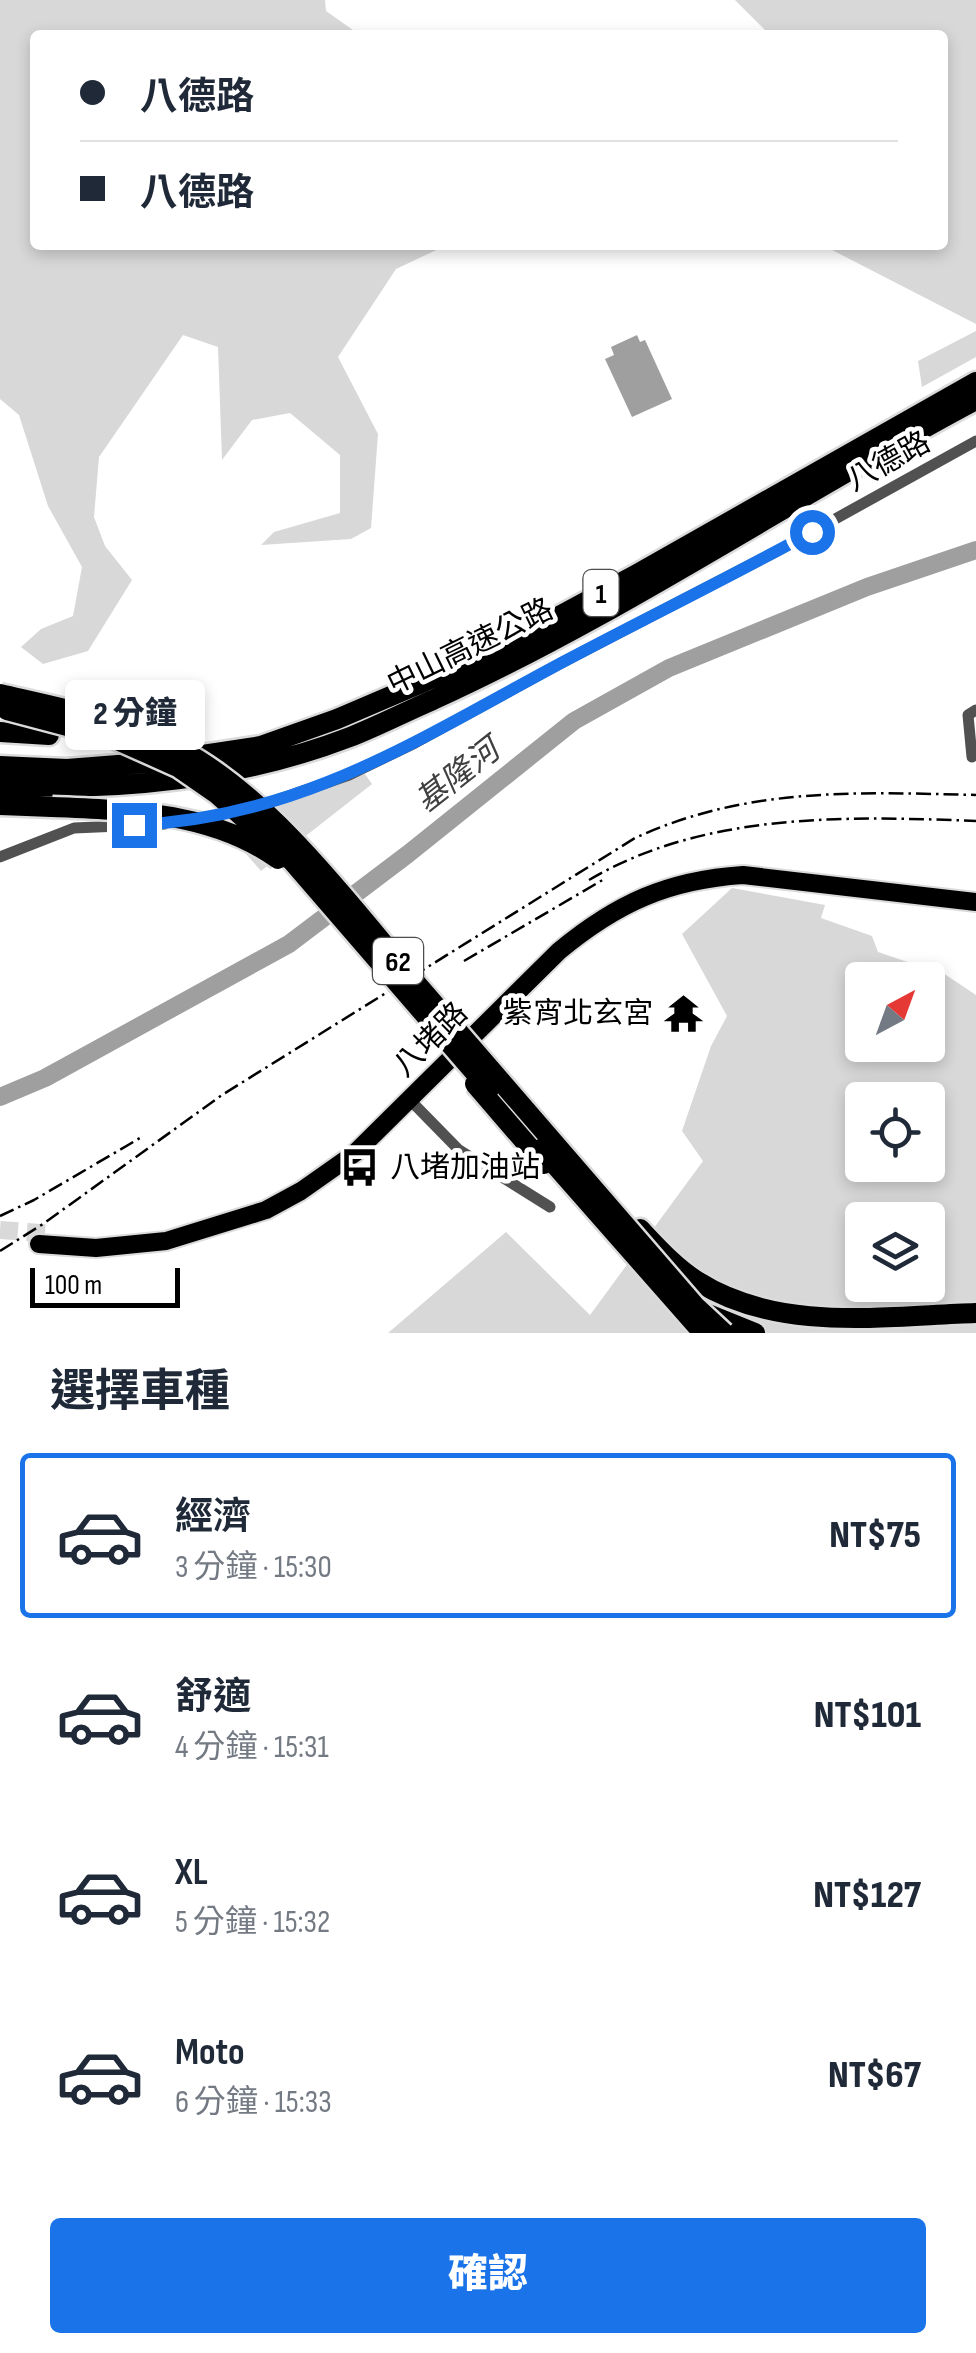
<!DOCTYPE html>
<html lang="zh-TW">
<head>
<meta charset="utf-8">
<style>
	:root { --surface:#fff; --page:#f2f2f3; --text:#1f2937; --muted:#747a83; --line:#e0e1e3; --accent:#1a73e8 }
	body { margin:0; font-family:"Sofia Sans Condensed","Noto Sans TC",sans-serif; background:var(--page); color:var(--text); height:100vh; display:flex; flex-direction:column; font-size:38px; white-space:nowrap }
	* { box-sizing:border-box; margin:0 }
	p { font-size:32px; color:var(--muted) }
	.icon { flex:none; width:55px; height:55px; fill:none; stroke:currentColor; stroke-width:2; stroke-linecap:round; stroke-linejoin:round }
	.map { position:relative; height:1333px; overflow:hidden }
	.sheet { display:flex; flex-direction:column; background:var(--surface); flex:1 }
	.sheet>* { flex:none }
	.hud { position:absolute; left:30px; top:30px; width:918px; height:220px; border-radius:10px; box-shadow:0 5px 15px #0003; display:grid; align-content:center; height:220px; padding:0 50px; background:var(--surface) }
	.needle { width:65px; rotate:41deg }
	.fabs { position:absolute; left:845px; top:962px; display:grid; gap:20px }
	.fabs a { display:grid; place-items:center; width:100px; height:100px; border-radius:10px; background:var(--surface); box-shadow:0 5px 15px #0003; font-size:50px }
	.scale { position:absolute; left:30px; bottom:25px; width:150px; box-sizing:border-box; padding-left:10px; border:5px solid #000; border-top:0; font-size:28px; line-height:35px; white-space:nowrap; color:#000; -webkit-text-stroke:8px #fff; paint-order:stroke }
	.end { position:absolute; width:45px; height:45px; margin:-22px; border:12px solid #1a73e8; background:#fff; box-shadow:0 0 0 5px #fff }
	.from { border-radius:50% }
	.bubble { position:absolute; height:70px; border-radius:10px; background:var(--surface); box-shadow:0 5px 15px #0003; font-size:32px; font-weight:800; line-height:70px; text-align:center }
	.hud b { display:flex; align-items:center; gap:35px; height:95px; font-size:38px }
	.hud b+b { border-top:2px solid var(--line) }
	.hud i { width:25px; height:25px; background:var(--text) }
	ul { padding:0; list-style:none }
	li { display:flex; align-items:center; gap:30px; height:165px; margin:0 20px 15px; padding:0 30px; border:5px solid transparent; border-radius:10px }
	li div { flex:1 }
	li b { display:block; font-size:38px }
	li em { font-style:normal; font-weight:800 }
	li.current { border-color:var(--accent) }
	li>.icon { width:90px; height:90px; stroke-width:1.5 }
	h2 { padding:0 50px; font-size:45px; line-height:120px }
	.button { display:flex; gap:20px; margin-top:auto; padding:20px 50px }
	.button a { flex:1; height:115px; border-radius:10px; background:var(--accent); color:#fff; font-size:40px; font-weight:800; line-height:115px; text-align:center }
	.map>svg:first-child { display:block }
	.green { fill:#d8d8d8; fill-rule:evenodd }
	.water { fill:#9f9f9f }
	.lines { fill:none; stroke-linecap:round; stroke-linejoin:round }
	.river { stroke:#9f9f9f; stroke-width:18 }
	.primary-tunnel { stroke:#d9d9d9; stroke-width:18; stroke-dasharray:18 9; stroke-linecap:butt }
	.primary-casing { stroke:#dbdbdb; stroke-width:22 }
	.highway-casing { stroke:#dbdbdb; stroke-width:25 }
	.street { stroke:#515151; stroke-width:11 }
	.primary { stroke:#000; stroke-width:18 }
	.highway { stroke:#000; stroke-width:20 }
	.rail { stroke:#000; stroke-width:2.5; stroke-dasharray:15 5 2.5 5; stroke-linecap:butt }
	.highway-bridge-casing { stroke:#dbdbdb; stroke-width:25; stroke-linecap:butt }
	.highway-bridge { stroke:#000; stroke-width:20 }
	.route { stroke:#1a73e8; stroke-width:12 }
	.labels { text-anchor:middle; stroke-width:9; stroke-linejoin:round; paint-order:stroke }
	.shield { fill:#fff; stroke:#4c4c4c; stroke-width:2.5 }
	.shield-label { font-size:28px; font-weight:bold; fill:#000 }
	.street-label { font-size:30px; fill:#000; stroke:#fff }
	.poi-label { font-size:30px; fill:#000; stroke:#fff; text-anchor:end }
	.water-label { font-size:32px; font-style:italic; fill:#404040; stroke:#fff }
</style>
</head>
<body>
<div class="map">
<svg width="976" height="1333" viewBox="0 0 976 1333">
	<rect width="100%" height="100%" fill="#fff"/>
	<path class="green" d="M0,0h325l1,11 34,24h-325v210h412l-51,24 -58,88 40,77 -7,94 -20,11 -90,6 13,-13 66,-19v-58l-50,-42 -38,7 -30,40 -4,-113 -35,-12 -84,122 -5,60 11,29 27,34 -44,71 -45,13 -22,-17 20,-18 32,-13 9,-49 -34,-61 -29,-91 -19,-16z
		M735,0h241v324l-144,-74v-5h110v-210h-172z
		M976,331v26l-54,30 -4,-26z
		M365,774l7,10 -111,87 -23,-26 -16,-29z
		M732,888l93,17 -4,13 51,18 6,16 68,23 30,20v338h-588l118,-101 84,83 113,-154 -21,-30 29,-85 16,-30 -45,-82zM862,980h66v65h-66zM862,1100h66v65h-66zM862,1220h66v65h-66z"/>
	<path class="water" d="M637,335l3,7 5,-2 27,59 -40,18 -27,-58 9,-4 -3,-8z"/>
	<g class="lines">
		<path class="river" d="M0,1097l45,-19 244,-134 119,-90 166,-133 95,-53 198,-81 109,-37"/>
		<path class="primary-tunnel" d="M0,1230l54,4"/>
		<defs>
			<path id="primary" d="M39,1244l57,4 70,-7 100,-31 35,-19 54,-38 204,-202c58,-48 109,-71 184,-76l233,27"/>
			<path id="highway" d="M0,732l49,3
				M0,766l67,3 89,-7 105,-16 76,-27 150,-64 150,-81 339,-192
				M0,785c116,7 241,-6 350,-48 28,-11 55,-25 83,-37 189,-86 360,-203 543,-300
				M0,805l52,2
				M640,1229c18,19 35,38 57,52 82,52 187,35 279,32
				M708,1314l47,19"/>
		</defs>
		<use href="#primary" class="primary-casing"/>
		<use href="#highway" class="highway-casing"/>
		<path class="street" d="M972,757l-4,-42 8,-5
			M257,807l92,-32 66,-32 146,-80 220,-114 195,-108
			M198,820l41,-8
			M0,857l74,-29 91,-4
			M409,1099l50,51 91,57"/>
		<use href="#primary" class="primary"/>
		<use href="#highway" class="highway"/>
		<path class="rail" d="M589,880c115,-68 258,-64 387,-59
			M464,961l142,-83
			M0,1216l34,-16 106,-62
			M0,1251l43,-27 179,-129 413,-257c111,-51 221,-46 341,-43"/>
		<defs>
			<path id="highway-bridge" d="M0,694c61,14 125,26 181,56 93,50 173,160 241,240 91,106 182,211 273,316l29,27
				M7,710l106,28 65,29 39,27 75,67 197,228
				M52,807c77,3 161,5 226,52
				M475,1084l69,80
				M541,1149l162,184"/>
		</defs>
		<use href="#highway-bridge" class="highway-bridge-casing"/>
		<use href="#highway-bridge" class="highway-bridge"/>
	</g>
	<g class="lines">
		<path class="route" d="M134,825c168,-7 286,-87 429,-163 83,-44 167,-85 249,-130"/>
	</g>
	<defs>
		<symbol id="temple-bare" viewBox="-9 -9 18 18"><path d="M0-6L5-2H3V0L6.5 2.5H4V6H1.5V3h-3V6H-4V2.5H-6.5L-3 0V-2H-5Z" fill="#000" stroke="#fff" stroke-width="2.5" paint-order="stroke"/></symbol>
		<symbol id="bus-bare" viewBox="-9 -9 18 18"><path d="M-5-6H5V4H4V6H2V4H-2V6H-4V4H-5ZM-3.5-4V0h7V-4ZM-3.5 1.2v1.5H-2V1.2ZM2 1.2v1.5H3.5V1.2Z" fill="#000" stroke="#fff" stroke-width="2.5" paint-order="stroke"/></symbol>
	</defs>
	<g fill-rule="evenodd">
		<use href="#temple-bare" x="656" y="986" width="55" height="55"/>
		<use href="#bus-bare" x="332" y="1140" width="55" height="55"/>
	</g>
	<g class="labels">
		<g class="shield">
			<rect x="583.5" y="570" width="35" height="46" rx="8"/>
			<rect x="373" y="938" width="50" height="46" rx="8"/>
		</g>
		<g class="shield-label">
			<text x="601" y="603">1</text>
			<text x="398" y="971">62</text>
		</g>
		<g class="street-label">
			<text transform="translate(888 461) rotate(-29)" y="10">八德路</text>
			<text transform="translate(470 646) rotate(-26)" y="10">中山高速公路</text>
			<text transform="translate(430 1039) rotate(-45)" y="10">八堵路</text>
		</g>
		<g class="poi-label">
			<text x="653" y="1023">紫宵北玄宮</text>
			<text x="390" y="1177" text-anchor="start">八堵加油站</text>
		</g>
		<g class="water-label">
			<text transform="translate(457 775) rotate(-38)" y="11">基隆河</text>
		</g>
	</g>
</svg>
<div class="fabs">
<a><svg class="needle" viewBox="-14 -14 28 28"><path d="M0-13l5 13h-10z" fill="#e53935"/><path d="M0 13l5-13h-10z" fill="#747a83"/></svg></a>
<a><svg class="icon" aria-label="locate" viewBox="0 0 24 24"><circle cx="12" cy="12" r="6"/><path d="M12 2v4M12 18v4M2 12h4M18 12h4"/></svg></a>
<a><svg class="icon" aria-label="layers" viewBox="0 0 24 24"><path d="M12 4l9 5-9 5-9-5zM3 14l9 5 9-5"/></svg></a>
</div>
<div class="scale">100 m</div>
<i class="end from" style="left:812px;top:532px"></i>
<i class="end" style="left:134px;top:825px"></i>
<div class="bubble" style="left:65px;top:680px;width:140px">2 分鐘</div>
<div class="hud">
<b><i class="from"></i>八德路</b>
<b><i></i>八德路</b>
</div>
</div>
<section class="sheet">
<h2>選擇車種</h2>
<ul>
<li class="current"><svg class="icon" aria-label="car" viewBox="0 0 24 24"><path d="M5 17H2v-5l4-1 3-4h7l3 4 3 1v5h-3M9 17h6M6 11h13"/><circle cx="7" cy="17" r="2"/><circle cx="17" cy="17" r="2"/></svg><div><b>經濟</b><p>3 分鐘 · 15:30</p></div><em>NT$75</em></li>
<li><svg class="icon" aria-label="car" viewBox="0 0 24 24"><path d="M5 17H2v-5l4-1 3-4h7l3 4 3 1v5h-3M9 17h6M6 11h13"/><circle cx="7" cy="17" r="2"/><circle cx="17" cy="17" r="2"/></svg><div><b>舒適</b><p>4 分鐘 · 15:31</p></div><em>NT$101</em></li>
<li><svg class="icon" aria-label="car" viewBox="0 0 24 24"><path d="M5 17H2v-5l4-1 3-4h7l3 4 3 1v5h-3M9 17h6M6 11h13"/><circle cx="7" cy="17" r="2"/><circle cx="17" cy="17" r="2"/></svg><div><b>XL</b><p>5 分鐘 · 15:32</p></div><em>NT$127</em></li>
<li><svg class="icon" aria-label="car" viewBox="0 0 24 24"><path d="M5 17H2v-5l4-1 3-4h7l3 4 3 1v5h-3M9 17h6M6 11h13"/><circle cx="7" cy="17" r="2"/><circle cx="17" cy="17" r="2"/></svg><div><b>Moto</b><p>6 分鐘 · 15:33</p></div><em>NT$67</em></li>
</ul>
<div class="button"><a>確認</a></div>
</section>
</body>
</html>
